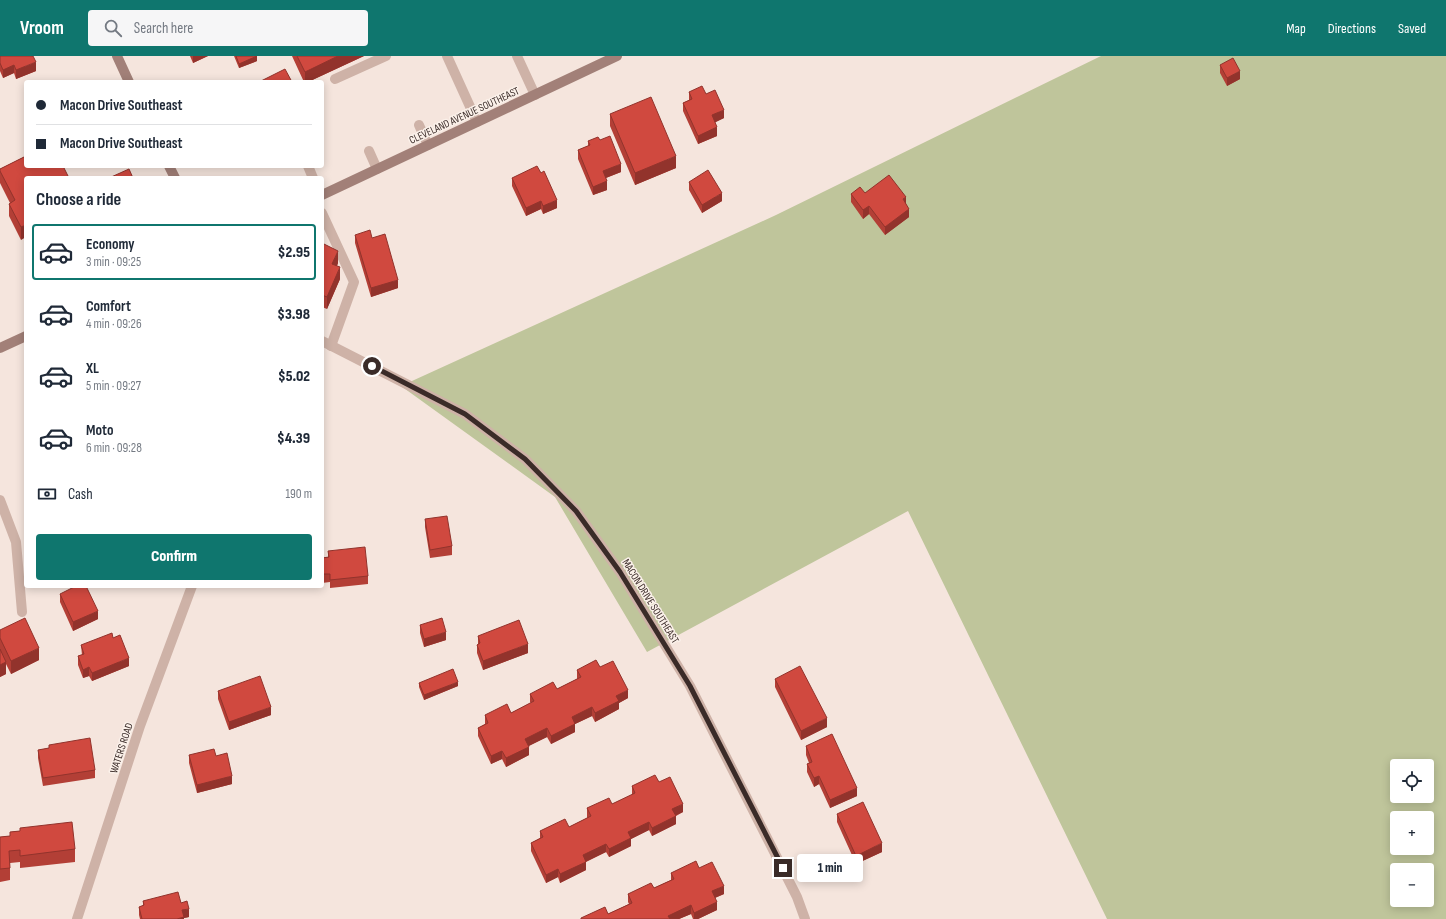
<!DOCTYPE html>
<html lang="en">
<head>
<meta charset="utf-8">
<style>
	:root { --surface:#fff; --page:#f6f6f7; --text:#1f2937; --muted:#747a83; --line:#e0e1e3; --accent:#0f766e }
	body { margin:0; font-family:"Sofia Sans Condensed",sans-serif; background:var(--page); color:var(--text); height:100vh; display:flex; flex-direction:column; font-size:15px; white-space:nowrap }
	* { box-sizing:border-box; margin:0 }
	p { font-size:13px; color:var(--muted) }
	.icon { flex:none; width:22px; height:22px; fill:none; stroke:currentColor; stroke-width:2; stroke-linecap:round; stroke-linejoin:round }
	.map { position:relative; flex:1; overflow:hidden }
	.side { position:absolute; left:24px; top:120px; width:300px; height:412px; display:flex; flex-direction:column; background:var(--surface); border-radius:4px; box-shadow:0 2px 10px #0003 }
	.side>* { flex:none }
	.banner { position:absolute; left:24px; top:24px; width:300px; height:88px; border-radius:4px; box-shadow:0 2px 10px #0003; display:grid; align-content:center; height:88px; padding:0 12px; background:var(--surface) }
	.buttons { position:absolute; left:1390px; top:703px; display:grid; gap:8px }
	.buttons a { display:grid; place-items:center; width:44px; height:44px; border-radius:4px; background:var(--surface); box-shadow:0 2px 10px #0003; font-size:20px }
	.end { position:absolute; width:18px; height:18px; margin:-9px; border:5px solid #3a2b28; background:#fff; box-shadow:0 0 0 2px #fff }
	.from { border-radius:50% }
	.bubble { position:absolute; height:28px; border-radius:4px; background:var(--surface); box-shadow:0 2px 10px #0003; font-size:13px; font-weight:800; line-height:28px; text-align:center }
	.banner b { display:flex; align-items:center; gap:14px; height:38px; font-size:15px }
	.banner b+b { border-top:1px solid var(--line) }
	.banner i { width:10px; height:10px; background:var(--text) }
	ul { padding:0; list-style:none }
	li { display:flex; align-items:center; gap:12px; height:56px; margin:0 8px 6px; padding:0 4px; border:2px solid transparent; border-radius:4px }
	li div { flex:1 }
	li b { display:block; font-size:15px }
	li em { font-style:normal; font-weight:800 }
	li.active { border-color:var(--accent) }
	li>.icon { width:36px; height:36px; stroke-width:1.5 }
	h2 { padding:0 12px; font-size:18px; line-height:48px }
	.pay { display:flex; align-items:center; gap:10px; height:44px; padding:0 12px; font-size:15px }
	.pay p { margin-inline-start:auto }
	.primary-button { display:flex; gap:8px; margin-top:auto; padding:8px 12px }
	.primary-button a { flex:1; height:46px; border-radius:4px; background:var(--accent); color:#fff; font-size:16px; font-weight:800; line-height:46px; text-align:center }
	header { display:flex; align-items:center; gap:24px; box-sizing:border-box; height:56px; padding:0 20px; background:var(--accent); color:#fff }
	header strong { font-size:19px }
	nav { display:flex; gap:22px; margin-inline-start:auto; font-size:14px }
	.search { width:280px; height:36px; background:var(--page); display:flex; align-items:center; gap:10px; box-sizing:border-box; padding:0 14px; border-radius:4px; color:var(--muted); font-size:15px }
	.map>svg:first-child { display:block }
	.green { fill:#bfc59b; fill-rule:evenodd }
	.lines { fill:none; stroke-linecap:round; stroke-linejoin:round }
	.lane { stroke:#ceb2a7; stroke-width:10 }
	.street { stroke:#ceb2a7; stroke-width:10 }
	.secondary { stroke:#a28078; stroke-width:10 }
	.wall { fill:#b33f36 }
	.shaded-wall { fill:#92332c }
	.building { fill:#d0493f; stroke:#92332c }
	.route { stroke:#3a2b28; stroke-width:5 }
	.labels { text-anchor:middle; stroke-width:3; stroke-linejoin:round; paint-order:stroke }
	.street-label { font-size:11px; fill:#3a2b28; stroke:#fbf1ea }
</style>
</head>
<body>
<header>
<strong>Vroom</strong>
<div class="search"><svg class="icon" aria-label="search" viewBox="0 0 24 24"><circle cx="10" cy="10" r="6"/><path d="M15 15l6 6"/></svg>Search here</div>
<nav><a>Map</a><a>Directions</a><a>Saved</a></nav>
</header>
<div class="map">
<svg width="1446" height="863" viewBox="0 0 1446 863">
	<rect width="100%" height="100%" fill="#f5e5dd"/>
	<path class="green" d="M1101,0h345v863h-339l-199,-408 -261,141 -92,-155 -154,-111 375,-171zM1397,710h30v30h-30zM1397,762h30v30h-30zM1397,814h30v30h-30z"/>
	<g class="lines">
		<path class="lane" d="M447,0l30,66
			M335,23l51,-23
			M419,69l9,20
			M369,95l8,18
			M308,110l5,12
			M322,157l32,69 -23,64
			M0,444l16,42 6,70"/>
		<path class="street" d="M517,0l18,39
			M322,285l143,73 60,45 51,52 44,61 70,114 107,211 8,22
			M77,863l63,-193 52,-140"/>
		<path class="secondary" d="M117,0l12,26
			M169,110l6,12
			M322,139l295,-139
			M0,292l26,-12"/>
	</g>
	<path class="wall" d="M0,0l36,15 -20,8 -2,-6 -11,5 -3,-7z
		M190,0h18l-15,7z
		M234,0h23v5l-18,7z
		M292,0h72l-56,26h-4z
		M1220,9l20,14 -13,7 -7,-13z
		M689,36l17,2 18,24 -9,4 2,14 -19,8 -15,-33v-8l6,-3z
		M610,58l66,54 -41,17 -25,-59z
		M600,84l21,32 -15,6 1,12 -14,5 -15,-36v-9l10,-4v-5z
		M26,100l-5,84 -12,-24v-12l1,-1 -10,-20v-14z
		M512,122l45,30 -14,6 -2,-5 -15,7 -14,-30z
		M689,126l33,19 -20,12 -13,-23z
		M865,137l41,11 3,13 -24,18 -16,-21 -6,5 -12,-17v-8z
		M355,179l43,53 -27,9 -16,-54z
		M322,187l16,20 -1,3 3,13 -13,30 -5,-2z
		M425,463l27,27v9l-22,3 -5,-31z
		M328,495l40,25v8l-38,4v-6l-8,1v-25l6,-1z
		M60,538l38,25 -25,12 -13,-29z
		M420,569l26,15 -22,7 -4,-14z
		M0,574l39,30 -28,14 -5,-10v10l-6,3z
		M478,580l50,17 -45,17 -6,-17v-8l1,-1z
		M81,589l48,21 -37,15 -3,-5 -6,2 -5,-13v-9l4,-1z
		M600,611l28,31 -9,5v6l-24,13 -3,-6 -17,8v8l-24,12 -4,-7 -19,9 1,9 -23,12 -4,-8 -11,5 -13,-28v-8l7,-4v-9l26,-2 20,-10 -1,-1v-8l27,-5 20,-10v-9z
		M775,623l52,48 -26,13 -26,-53z
		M419,627l39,3 -34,14 -5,-13z
		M218,635l53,24 -42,15 -11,-31z
		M49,689l46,25v8l-52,8 -5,-28v-8l11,-2z
		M806,690l51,50 -27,12 -11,-24 -5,3 -7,-15v-8l2,-1 -3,-8z
		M189,699l27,1 16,28 -35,9 -8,-30z
		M659,726l24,30 -7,4v8l-24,12 -3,-6 -18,9v7l-22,11 -3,-5 -20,10v8l-26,13 -2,-6 -12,6 -15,-32v-8l9,-5v-7l29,-4 18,-9v-10l25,-4 20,-9v-9z
		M837,758l45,38 -26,12 -19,-42z
		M20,772l55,21v13l-55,6v-6l-10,1v17l-10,2v-45l10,-1v-4l10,-1z
		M699,812l25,26 -9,4 2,12 -19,9h-5l-2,-5 -12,5h-98v-1l27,-4 21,-10 -1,-2v-8l26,-6 17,-8v-7z
		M143,845l38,2 8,14 -5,1v1h-44l-1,-4v-8l4,-1z"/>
	<path class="shaded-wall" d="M193,0h15l-15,7z
		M257,0v5l-18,7v-4z
		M338,0h26l-56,26h-3v-10z
		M36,6v9l-20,8v-9z
		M14,9v8l-11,5v-8z
		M1240,15v8l-13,7v-8z
		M724,54v8l-12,6v-9z
		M717,71v9l-19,8v-8z
		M676,100v12l-41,17v-12z
		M621,108v8l-18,7v-8z
		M607,125v9l-14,5v-8z
		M722,137v8l-20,12v-8z
		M906,141v9l-3,-7z
		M557,144v8l-14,6v-8z
		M541,145v8l-15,7v-8z
		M869,150v8l-6,5v-9z
		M909,153v8l-24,18v-8z
		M26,169v12l-5,3v-13z
		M338,195v12l-6,13v-12z
		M340,211v12l-13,30v-12z
		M398,224v8l-27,9v-9z
		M98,555v8l-25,12v-9z
		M446,576v8l-22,7v-8z
		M528,588v9l-45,17v-9z
		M39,592v12l-28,14v-13z
		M129,602v8l-37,15v-8z
		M6,606v12l-6,3v-12z
		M89,611v9l-6,2v-8z
		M458,626v4l-34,14v-5z
		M628,634v8l-9,5v6l-24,13v-9l21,-17z
		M271,651v8l-42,15v-8z
		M592,651v9l-17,8v8l-24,12v-8l21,-19z
		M827,662v9l-26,13v-9z
		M547,672v9l-22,11v-9z
		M529,691v8l-23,12v-9z
		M502,695v8l-11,5v-8z
		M232,720v8l-35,9v-8z
		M819,720v8l-5,3v-9z
		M857,732v8l-27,12v-8z
		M683,748v8l-11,5v-8z
		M676,760v8l-24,12v-8z
		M649,766v8l-18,9v7l-22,11v-8l19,-17z
		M882,787v9l-26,12v-8z
		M606,788v8l-23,11v-8z
		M586,806v8l-26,13v-9z
		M558,813v8l-12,6v-8z
		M724,830v8l-12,5v-8z
		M717,846v8l-19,9h-4v-6z
		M691,849v9l-12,5h-11v-3z
		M189,853v8l-5,1v1h-7l5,-9z"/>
	<path class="building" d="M0,0h33l3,6 -20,8 -2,-5 -11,5 -3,-7z
		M236,0h21l-18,8z
		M297,0h41l-33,16z
		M1233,2l7,13 -13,7 -7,-13z
		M285,13l7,13h-33z
		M702,30l4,8 9,-4 9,20 -12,5 5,12 -19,9 -15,-33 9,-4 -3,-7z
		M651,41l25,59 -41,17 -25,-59z
		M610,80l11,28 -18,7 4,10 -14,6 -15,-37 12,-5 -2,-4 10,-4 2,3z
		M26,100v10h37l6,12h-43v47l-5,2 -12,-23 6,-4 -15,-29v-2z
		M537,110l4,7 3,-2 13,29 -14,6 -2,-5 -15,7 -14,-30z
		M129,113l4,9h-24z
		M708,114l14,23 -20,12 -13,-23z
		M889,119l17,22 -3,2 6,10 -24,18 -16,-21 -6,4 -12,-16 9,-7 5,6z
		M370,174l2,8 13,-4 13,46 -27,8 -16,-53z
		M322,187l16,8 -6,13 8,3 -13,30 -5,-2z
		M447,460l5,30 -22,4 -5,-31z
		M365,491l3,29 -38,4v-6h-8v-16l7,-1 -1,-6z
		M76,530h10l12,25 -25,11 -13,-28z
		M25,562l14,30 -28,13 -11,-23v-8z
		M442,562l4,14 -22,7 -4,-14z
		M519,564l9,24 -45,17 -6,-16 3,-2 -2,-7z
		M112,577l1,5 7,-3 9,23 -37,15 -3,-6 -6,3 -5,-14 6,-2 -3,-9z
		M0,593l6,13 -6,3z
		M596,604l4,7 13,-6 15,29 -12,6 3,5 -24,12 -3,-6 -20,10 3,7 -24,12 -4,-8 -22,11 4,8 -23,11 -4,-7 -11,5 -13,-28 10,-5 -3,-8 22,-11 4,9 23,-12 -4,-7 23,-12 4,7 24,-12 -4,-7z
		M800,610l27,52 -26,13 -26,-52z
		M453,613l5,13 -34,13 -5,-12z
		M260,620l11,31 -42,15 -11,-31z
		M832,678l25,54 -27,12 -11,-24 -5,2 -7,-14 5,-2 -6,-16z
		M90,682l5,32 -52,8 -5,-28 11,-2v-3z
		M214,693l2,7 11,-3 5,23 -35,9 -8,-30z
		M655,719l4,7 11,-5 13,27 -11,5 4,7 -24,12 -3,-6 -21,10 3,6 -22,11 -3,-5 -23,11 3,7 -26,12 -2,-5 -12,6 -15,-32 12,-6 -3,-6 25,-12 4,8 22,-11 -4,-8 22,-10 3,6 23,-11 -3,-7z
		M863,746l19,41 -26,13 -19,-42z
		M72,766l3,27 -55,7v-6l-11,1 1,17 -10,1v-32l10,-1v-4l10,-1v-3z
		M696,805l3,7 13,-6 12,24 -12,5 5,11 -23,11 -3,-8 -23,11 2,3h-89v-1l24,-11 3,7 24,-11 -4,-9 23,-11 3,5 20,-9 -3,-6z
		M178,836l3,11 6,-2 2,8 -7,1 2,7 -7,2h-35l-3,-12 5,-2 -1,-4z"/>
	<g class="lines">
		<path class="route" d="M372,310l93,48 60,45 51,52 44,61 70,114 93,182"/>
	</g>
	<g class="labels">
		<g class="street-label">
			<text transform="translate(464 59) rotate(-25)" y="4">CLEVELAND AVENUE SOUTHEAST</text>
			<text transform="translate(651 545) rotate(58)" y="4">MACON DRIVE SOUTHEAST</text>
			<text transform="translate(121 692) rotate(-72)" y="4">WATERS ROAD</text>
		</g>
	</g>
</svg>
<div class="buttons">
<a><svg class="icon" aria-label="locate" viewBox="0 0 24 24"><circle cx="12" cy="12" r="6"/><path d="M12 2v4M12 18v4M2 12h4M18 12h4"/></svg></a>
<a>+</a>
<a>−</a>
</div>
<i class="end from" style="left:372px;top:310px"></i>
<i class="end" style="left:783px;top:812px"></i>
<div class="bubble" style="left:797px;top:798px;width:66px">1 min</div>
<div class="banner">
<b><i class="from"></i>Macon Drive Southeast</b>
<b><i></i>Macon Drive Southeast</b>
</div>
<section class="side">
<h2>Choose a ride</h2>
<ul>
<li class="active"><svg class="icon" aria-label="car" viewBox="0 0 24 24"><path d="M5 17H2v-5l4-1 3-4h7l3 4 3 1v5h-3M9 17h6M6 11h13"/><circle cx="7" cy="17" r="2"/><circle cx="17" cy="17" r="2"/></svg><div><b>Economy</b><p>3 min · 09:25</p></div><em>$2.95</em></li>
<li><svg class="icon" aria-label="car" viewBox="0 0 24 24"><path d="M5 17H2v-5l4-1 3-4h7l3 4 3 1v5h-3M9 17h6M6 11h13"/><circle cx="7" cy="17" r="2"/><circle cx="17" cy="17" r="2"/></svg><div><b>Comfort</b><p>4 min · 09:26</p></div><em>$3.98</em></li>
<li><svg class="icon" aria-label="car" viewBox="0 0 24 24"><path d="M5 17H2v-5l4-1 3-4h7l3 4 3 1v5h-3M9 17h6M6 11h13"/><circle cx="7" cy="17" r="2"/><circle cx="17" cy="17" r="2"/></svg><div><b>XL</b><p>5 min · 09:27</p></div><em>$5.02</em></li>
<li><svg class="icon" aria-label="car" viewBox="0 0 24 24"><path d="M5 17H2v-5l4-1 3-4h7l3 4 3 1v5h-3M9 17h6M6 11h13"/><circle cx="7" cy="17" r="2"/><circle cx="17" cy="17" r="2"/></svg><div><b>Moto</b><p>6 min · 09:28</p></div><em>$4.39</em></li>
</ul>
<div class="pay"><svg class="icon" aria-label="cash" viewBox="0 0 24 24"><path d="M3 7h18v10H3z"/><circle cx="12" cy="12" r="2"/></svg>Cash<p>190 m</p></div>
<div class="primary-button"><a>Confirm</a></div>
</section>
</div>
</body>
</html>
